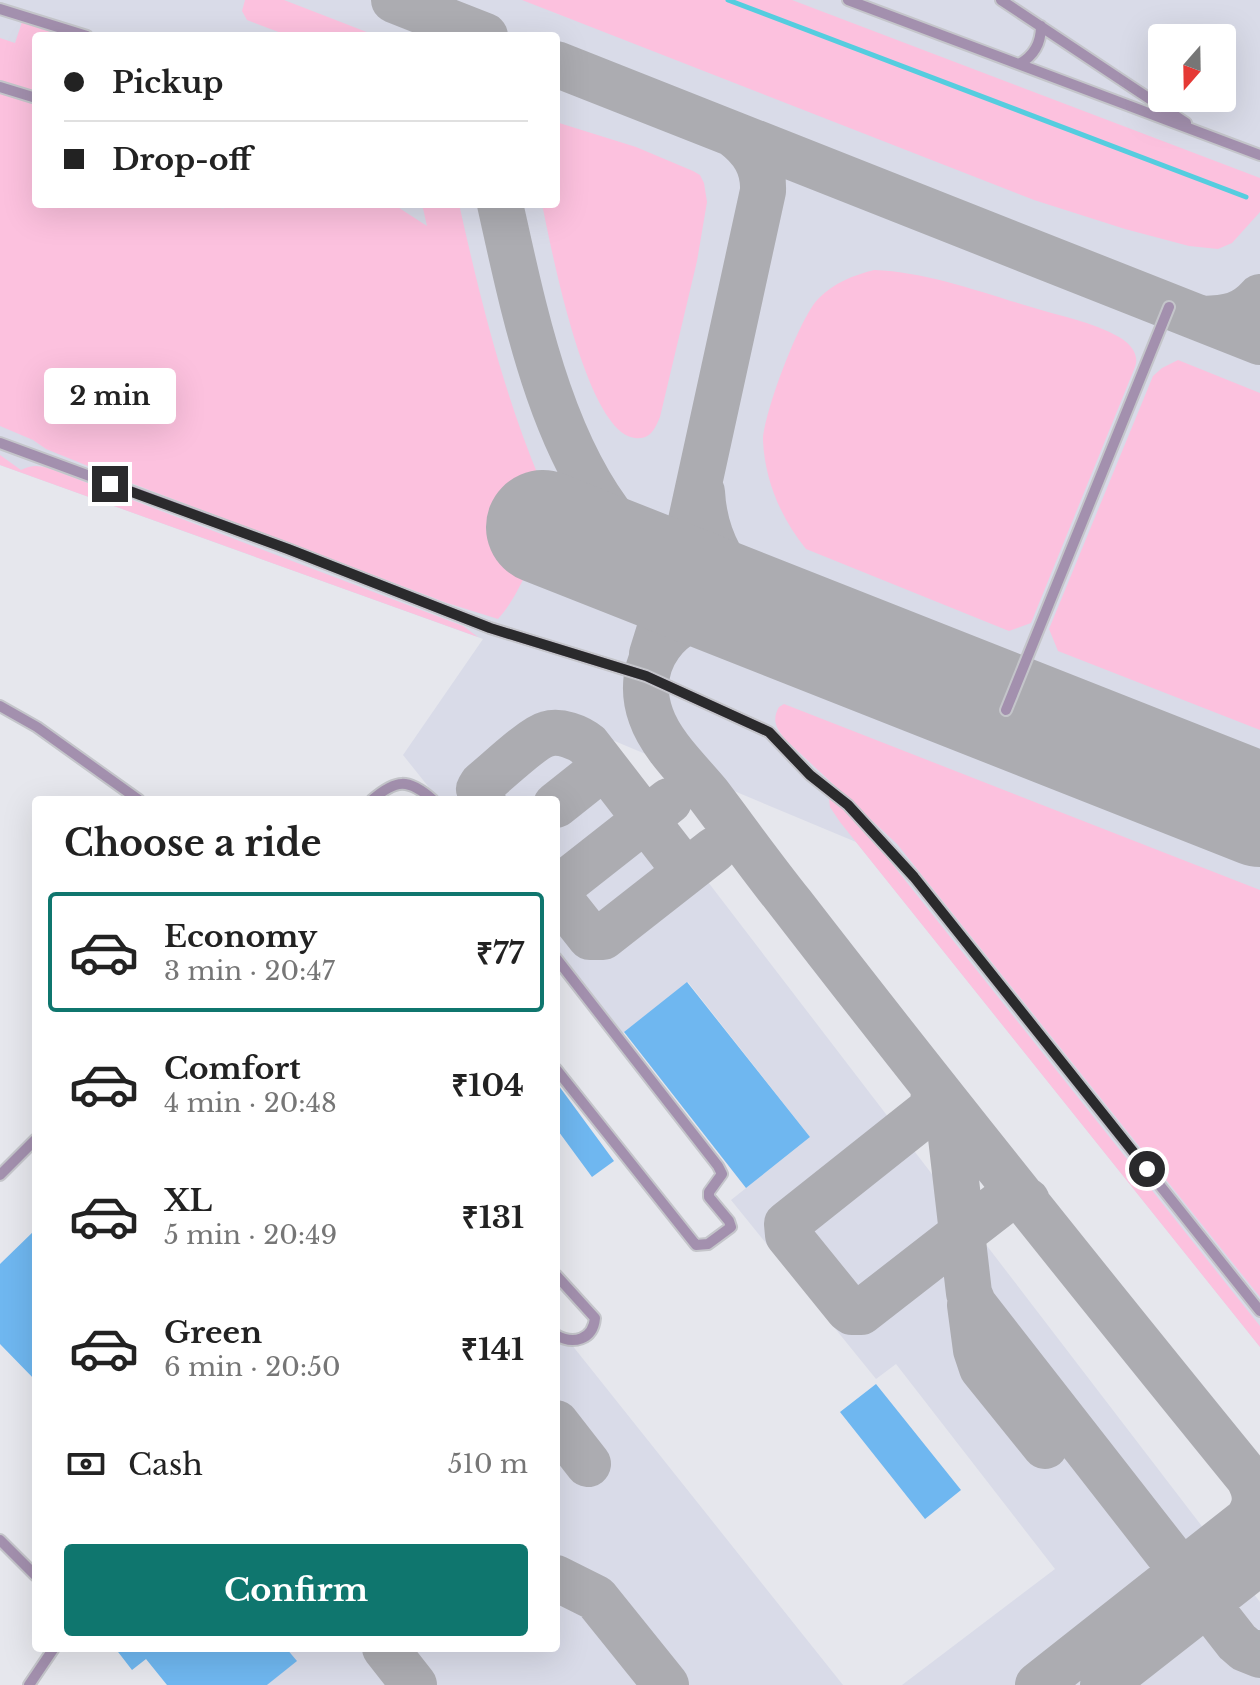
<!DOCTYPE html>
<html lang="en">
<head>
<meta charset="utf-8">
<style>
	:root { --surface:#fff; --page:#f2f2f2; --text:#222; --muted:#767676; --line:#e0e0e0; --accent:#0f766e }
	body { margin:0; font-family:"Libre Baskerville",serif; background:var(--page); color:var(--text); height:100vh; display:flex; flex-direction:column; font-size:30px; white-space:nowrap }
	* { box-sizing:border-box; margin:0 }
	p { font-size:26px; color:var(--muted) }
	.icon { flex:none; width:44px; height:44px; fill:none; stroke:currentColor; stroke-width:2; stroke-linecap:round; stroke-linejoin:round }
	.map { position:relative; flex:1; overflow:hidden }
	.panel { position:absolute; left:32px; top:796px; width:528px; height:856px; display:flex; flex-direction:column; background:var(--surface); border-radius:8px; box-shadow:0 8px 32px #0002 }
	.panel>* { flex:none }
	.banner { position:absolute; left:32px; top:32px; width:528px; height:176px; border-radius:8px; box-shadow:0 8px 32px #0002; display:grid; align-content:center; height:176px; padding:0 32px; background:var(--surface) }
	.needle { width:52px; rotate:200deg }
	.controls { position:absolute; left:1148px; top:24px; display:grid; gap:16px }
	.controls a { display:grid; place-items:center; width:88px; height:88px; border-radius:8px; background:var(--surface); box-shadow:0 8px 32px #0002; font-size:40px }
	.end { position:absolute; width:36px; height:36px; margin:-18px; border:10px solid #2a2a2c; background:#fff; box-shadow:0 0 0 4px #fff }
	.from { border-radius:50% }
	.bubble { position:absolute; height:56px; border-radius:8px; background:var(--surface); box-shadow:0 8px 32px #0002; font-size:26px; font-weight:700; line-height:56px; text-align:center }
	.banner b { display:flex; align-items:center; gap:28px; height:76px; font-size:30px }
	.banner b+b { border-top:2px solid var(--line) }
	.banner i { width:20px; height:20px; background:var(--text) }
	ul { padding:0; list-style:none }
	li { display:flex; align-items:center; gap:24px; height:120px; margin:0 16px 12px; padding:0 16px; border:4px solid transparent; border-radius:8px }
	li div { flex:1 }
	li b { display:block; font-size:30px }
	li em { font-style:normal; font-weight:700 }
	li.current { border-color:var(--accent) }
	li>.icon { width:72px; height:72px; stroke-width:1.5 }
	h2 { padding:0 32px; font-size:36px; line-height:96px }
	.pay { display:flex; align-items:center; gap:20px; height:88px; padding:0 32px; font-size:30px }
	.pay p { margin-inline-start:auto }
	.cta { display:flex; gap:16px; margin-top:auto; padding:16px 32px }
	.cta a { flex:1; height:92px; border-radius:8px; background:var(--accent); color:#fff; font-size:32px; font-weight:700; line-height:92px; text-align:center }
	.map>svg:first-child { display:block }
	.built { fill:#d9dbe8; fill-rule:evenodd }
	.green { fill:#fcc1de }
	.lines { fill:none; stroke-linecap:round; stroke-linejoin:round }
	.stream { stroke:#55cddf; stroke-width:5 }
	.taxiway { stroke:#acacb1; stroke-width:46 }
	.runway { stroke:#acacb1; stroke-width:114 }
	.building { fill:#6fb7f0 }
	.lane-casing { stroke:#c4c5ca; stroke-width:14 }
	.lane { stroke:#a390ae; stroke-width:10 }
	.route { stroke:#2a2a2c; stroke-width:10 }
</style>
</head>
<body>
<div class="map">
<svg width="1260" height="1685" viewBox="0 0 1260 1685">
	<rect width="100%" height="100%" fill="#e6e7ed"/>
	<path class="built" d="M0,0h1260v1347l-404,-505 -263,-110 667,870v83h-358l153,-116 -159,-205 -20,15 -145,-179 79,-63 -122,-155 -65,51 -67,-85v-148h-117l-36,-45 80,-116 -483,-174zM36,36h520v168h-520zM1162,38h60v60h-60z
		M556,1325l287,360h-576l29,-24 -10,-13h270z"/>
	<path class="green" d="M245,0h39l93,36h-88l-42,-16 -5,-9z
		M522,0h270l468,178v34l-28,31 -14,6 -29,-3 -64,-17 -91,-29z
		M22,22l40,14h-26v58l-36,-11v-45l15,5z
		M0,90l36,12v102h176l11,5 3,-5h167l34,22 -5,-22h37c21,94 44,187 81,276l17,7c-16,43 -28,97 -59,132l-51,-16 -332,-126 -69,-28 -13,-9 -33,-14z
		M556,122l80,25 57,24 7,4 4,8 3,19 -10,59 -37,156c-5,12 -10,23 -25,21 -49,-5 -84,-191 -93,-234h14z
		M874,270c53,2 106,22 157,37 29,9 62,15 88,30 11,6 21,18 16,30l-104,256 -22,8 -203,-82c-25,-31 -41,-68 -43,-108 0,-26 37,-125 56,-143 15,-15 35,-23 55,-28z
		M1178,360l82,33v337l-202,-79 -9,-22 104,-253 9,-8z
		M0,455l21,15c13,-7 22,-4 35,1l407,155 15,11 -478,-172z
		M784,704l476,186v407l-363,-453 -111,-104c-9,-11 -15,-19 -7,-33z
		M829,799l13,8 43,48 375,471v21l-420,-525 -10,-15z"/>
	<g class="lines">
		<path class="stream" d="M728,0l518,197"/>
		<path class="taxiway" d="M394,0l91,36
			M556,64l704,278
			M500,204c24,107 52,251 129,333 19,21 45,36 69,50
			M1203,319c25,-1 40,-3 57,-22
			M702,492c3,56 33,98 80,127
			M784,621c-19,-5 -39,-12 -59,-10 -56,3 -93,52 -74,105 10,29 38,55 57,78 28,37 55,75 84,111 153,198 310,393 468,587
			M652,654l33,-106 78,-357c1,-25 -10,-42 -30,-57
			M483,800l-4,-11 3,-5c14,-11 50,-46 65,-50 13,-4 31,3 41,11l88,114 12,5 9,-2
			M556,805l39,-31 10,-1 8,5
			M556,886l10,-4 103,-81
			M556,894l34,43h13l111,-87
			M934,1089l-1,19 -146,116 1,11 60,74 4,3h9l148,-115h12l6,4
			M943,1104l6,16 20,173 5,12 263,337 8,7 15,6
			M970,1305l6,45 6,18 63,78
			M556,1423l32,41
			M556,1578l40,20 70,87
			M385,1648l29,37
			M1038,1685l209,-165c10,-14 10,-26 2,-41
			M1103,1685l157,-123"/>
		<path class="runway" d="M543,527l717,283"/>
	</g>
	<path class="building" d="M687,982l123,155 -64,51 -122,-156z
		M556,1082l58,79 -22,16 -36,-49z
		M36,1229v152l-36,-37v-80z
		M876,1384l85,106 -36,29 -85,-107z
		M115,1648h171l11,13 -30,24h-100l-21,-26 -14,11z"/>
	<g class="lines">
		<defs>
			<path id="lane" d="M848,0l412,155
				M1001,0l185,123
				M0,9l87,27
				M1019,64c15,-8 22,-21 22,-38
				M0,87l36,11
				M0,443l288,106 202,79 156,48 123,56 41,43 38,30 66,72 346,434
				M0,706l37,21 102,73
				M1006,710l163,-403
				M372,800c24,-21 36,-22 61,0
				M556,958l162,208 4,8 -13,18v5l20,24 2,6 -23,17 -12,1 -140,-176
				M0,1175l36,-36
				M556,1275l39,43c-2,22 -22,27 -39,17
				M0,1540l36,36
				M29,1685l25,-37"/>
		</defs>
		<use href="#lane" class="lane-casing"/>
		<use href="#lane" class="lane"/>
	</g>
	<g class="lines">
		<path class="route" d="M110,484l178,65 202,79 156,48 123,56 41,43 38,30 66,72 233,292"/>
	</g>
</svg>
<div class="controls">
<a><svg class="needle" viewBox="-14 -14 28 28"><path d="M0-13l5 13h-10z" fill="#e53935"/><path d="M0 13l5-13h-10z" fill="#767676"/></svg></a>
</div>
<i class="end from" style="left:1147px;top:1169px"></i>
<i class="end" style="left:110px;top:484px"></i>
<div class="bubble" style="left:44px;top:368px;width:132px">2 min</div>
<div class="banner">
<b><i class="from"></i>Pickup</b>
<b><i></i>Drop-off</b>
</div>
<section class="panel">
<h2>Choose a ride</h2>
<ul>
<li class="current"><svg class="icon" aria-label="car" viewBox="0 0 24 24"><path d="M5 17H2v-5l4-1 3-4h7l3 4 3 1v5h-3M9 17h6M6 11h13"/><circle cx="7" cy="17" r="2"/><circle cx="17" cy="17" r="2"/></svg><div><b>Economy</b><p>3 min · 20:47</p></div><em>₹77</em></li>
<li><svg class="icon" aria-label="car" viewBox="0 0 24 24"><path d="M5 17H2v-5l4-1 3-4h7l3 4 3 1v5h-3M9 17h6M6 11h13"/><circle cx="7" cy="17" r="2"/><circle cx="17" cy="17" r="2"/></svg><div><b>Comfort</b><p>4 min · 20:48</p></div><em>₹104</em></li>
<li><svg class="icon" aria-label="car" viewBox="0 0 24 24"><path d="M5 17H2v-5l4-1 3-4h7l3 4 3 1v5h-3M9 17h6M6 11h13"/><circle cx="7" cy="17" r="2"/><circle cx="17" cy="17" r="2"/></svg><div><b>XL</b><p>5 min · 20:49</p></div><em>₹131</em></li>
<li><svg class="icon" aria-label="car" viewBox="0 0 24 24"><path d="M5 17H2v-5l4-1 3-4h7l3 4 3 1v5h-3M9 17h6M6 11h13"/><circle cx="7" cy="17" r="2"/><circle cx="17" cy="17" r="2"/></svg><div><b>Green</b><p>6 min · 20:50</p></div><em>₹141</em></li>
</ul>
<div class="pay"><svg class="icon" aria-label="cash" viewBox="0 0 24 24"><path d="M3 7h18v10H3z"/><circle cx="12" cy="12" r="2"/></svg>Cash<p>510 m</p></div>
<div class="cta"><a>Confirm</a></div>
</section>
</div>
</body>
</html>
